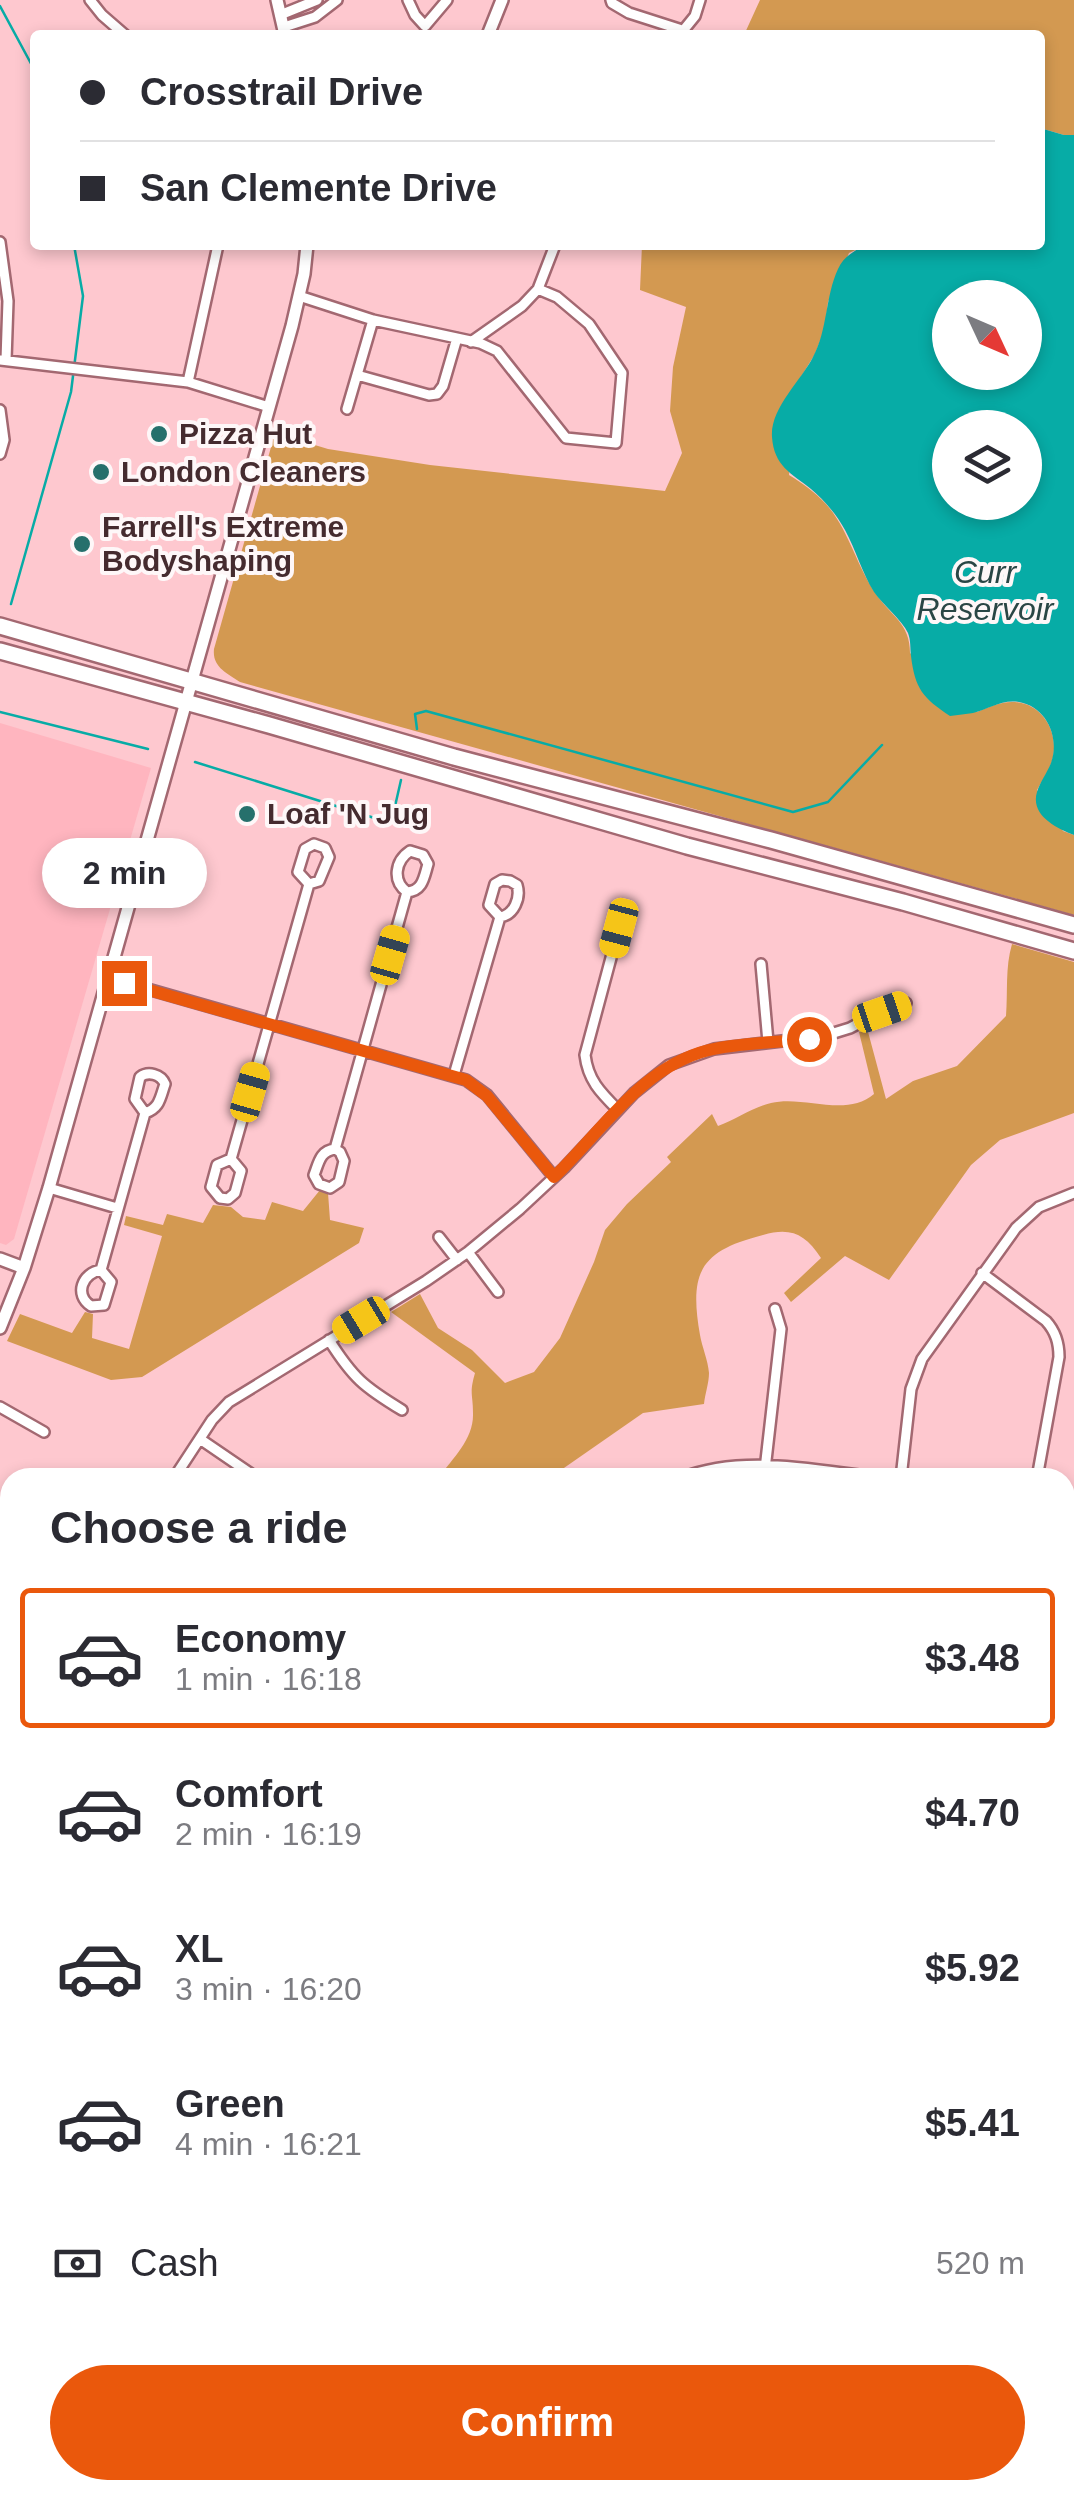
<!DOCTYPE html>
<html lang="en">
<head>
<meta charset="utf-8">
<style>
	:root { --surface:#fff; --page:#f2f2f3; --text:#2b2b33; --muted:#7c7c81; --line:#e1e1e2; --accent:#ea580c }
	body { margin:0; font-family:Helvetica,sans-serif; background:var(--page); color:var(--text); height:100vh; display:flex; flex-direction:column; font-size:38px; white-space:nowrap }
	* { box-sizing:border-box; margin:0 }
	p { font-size:32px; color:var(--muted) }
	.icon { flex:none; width:55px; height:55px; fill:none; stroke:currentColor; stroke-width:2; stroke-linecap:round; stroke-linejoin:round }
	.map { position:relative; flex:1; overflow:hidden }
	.details { position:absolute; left:0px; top:1468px; width:1075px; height:1032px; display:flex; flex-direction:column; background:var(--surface); border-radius:30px 30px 0 0; box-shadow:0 5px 15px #0003 }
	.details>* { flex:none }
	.top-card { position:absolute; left:30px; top:30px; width:1015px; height:220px; border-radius:10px; box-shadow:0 5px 15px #0003; display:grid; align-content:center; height:220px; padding:0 50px; background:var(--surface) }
	.needle { width:65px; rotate:134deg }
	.buttons { position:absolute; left:932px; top:280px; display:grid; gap:20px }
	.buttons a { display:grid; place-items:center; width:110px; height:110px; border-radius:50%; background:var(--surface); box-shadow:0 5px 15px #0003; font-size:50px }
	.end { position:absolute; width:45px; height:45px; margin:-22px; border:12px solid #ea580c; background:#fff; box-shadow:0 0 0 5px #fff }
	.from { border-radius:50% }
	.bubble { position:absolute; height:70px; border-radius:35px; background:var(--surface); box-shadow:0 5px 15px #0003; font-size:32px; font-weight:700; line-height:70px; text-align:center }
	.car { position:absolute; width:30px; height:60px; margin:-30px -15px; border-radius:12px; box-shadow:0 0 8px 2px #0007; background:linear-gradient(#f5c518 24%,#345 0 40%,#f5c518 0 76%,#345 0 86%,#f5c518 0) }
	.top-card b { display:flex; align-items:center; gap:35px; height:95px; font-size:38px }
	.top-card b+b { border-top:2px solid var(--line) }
	.top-card i { width:25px; height:25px; background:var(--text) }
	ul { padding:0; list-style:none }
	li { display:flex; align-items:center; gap:30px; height:140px; margin:0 20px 15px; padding:0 30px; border:5px solid transparent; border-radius:10px }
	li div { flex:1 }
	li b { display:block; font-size:38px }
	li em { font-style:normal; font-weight:700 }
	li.current { border-color:var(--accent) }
	li>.icon { width:90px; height:90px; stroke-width:1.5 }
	h2 { padding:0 50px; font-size:45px; line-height:120px }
	.pay { display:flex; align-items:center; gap:25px; height:110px; padding:0 50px; font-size:38px }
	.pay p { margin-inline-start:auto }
	.cta { display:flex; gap:20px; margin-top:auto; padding:20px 50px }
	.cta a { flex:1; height:115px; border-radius:60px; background:var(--accent); color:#fff; font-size:40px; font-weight:700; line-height:115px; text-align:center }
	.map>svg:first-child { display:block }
	.built { fill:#ffb5bf }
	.green { fill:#d39951 }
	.water { fill:#07aca6; fill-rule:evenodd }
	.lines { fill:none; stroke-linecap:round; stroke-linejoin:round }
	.stream { stroke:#07aca6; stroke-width:2.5 }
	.street-casing { stroke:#a36871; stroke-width:14 }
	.secondary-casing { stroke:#a36871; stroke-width:16 }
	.highway-casing { stroke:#a36871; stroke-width:20 }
	.street { stroke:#fff; stroke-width:9 }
	.secondary { stroke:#fff; stroke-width:11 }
	.highway { stroke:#fff; stroke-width:15 }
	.route { stroke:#ea580c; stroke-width:12 }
	.poi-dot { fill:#26706c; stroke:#fef7f8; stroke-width:4 }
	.labels { text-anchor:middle; stroke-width:8; stroke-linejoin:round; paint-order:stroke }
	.poi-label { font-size:30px; font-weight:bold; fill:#452b2f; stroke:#fef7f8; text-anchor:start }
	.water-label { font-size:32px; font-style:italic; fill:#2a4645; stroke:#fef7f8 }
</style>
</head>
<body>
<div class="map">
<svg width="1074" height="2499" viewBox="0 0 1074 2499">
	<rect width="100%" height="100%" fill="#fec8cf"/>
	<path class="built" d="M0,723l151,45 -137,471 -8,6 -6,-2z"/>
	<path class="green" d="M760,0h314v135h-10l-24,-7v-93h-296z
		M642,245h224l-17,8 -21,49 -3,26 -10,26 -16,26 -10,95c13,8 26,17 37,29 23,26 30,61 50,90 15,22 34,29 34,59l67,59c12,-5 24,-11 38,-10 29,2 45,33 37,59 -3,10 -10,20 -15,29l26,41 11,4v80l-834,-233c-13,-9 -28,-15 -26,-33l61,-216 53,16 102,16 235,26 17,-38 -12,-42 3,-44 13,-60 -46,-17z
		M1012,944l62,18v151l-74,27 -29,25 -82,115 -44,-24 -54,46 -7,-9 37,-35c-16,-24 -30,-31 -58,-23 -63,16 -74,37 -63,100 2,12 8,25 9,38 0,10 -4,21 -5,31l-61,9 -92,64h-112c14,-19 35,-38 34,-64 0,-19 -4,-19 2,-40l-84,-61 29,-18 18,34 34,22 33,33 29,-11 26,-34 34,-76 11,-32 22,-26 44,-42 -4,-5 45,-43 6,12c17,-6 35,-19 53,-23 33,-8 75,15 103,-9l-15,-62 8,-4 19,71 27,-18 44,-15 49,-50c2,-25 -1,-48 6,-72z
		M320,1190l8,3 2,27 34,8 -5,15 -217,134 -31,3 -104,-39 13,-27 52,19 13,-21 8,2 -1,24 37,11 33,-113 -38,-11 2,-9 37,9 4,-11 36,9 10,-18 18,2 12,10 22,3 7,-18 31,9z
		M10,1889v120l-10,9v-126z
		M10,2125v365h260l1,9h-271v-365z
		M286,2490h550l-3,9h-546z"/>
	<path class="water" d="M1040,128l24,7h10v700c-18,-7 -44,-20 -37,-43 3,-10 10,-19 14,-29 9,-25 -4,-56 -32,-61 -17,-3 -30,7 -46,11 -7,1 -15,2 -23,3 -27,-18 -35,-27 -39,-60 -1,-8 0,-15 -3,-23 -6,-13 -25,-28 -34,-41 -12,-19 -18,-42 -29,-62 -8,-15 -21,-30 -34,-41 -20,-16 -37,-23 -39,-52 -2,-29 29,-56 41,-80 15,-28 12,-60 25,-88 6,-13 16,-18 28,-24h174zM950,298h75v74h-75zM950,428h75v74h-75z
		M416,2490h315l-8,9h-332z"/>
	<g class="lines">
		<path class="stream" d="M0,6l35,65
			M11,604l60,-212 12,-96 -9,-51
			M0,712l148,37
			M417,729l-2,-15 11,-3 367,101 35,-10 54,-57
			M195,762l189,59 9,-6 8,-35"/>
		<defs>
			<path id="street" d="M90,0l12,15 23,20
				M408,0l7,15 10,11 22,-26
				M611,0l1,3 17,10 53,17
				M280,15l37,-15
				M284,27l31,-10 22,-17
				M682,32l13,-16 5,-16
				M0,242l8,59 -2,59
				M299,296l74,24 107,23 17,8 69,87 50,5 6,-70 -33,-49 -32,-27 -19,-8 17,-44
				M471,342l51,-36 16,-17
				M0,360l188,22 81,25
				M357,375l72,20 8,-1 6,-8 14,-48
				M188,382l30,-137
				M347,409l26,-89
				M0,410l4,30 -4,14
				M410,851l13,4 5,9c-4,13 -5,27 -21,28 -15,-11 -12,-31 3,-41z
				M502,880l8,1 7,4c4,13 -3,30 -17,32l-11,-12 6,-21z
				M761,964l7,78
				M109,978l357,102 21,15 67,82
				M454,1075l46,-158
				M618,1110c-18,-18 -30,-30 -33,-55l34,-127
				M335,1149l72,-257
				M335,1149l5,3 4,9 -5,21 -9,6 -11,-4 -5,-9c5,-13 6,-24 21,-26z
				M231,1159l78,-275 10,-3 10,-24 -4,-9 -11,-4 -9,5 -7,23 11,12
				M231,1159l10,12 -6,22 -7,6 -8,-1 -9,-11 6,-22z
				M49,1188l68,20
				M439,1237l18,23
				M468,1252l30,40
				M101,1270l44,-157c15,-5 15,-15 20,-29 -4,-10 -17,-13 -25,-7l-5,22 10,14
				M101,1270l10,12 -7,23 -13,1c-17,-11 -9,-33 10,-36z
				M982,1273l64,48c10,11 13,22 13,36l-22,121
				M329,1340c24,38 35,47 73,70
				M0,1407l44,25
				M200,1439l57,39
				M174,1478l38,-58 17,-18 197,-121 42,-29 52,-43 44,-41 70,-75 35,-28 45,-16 110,-13 26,-8 32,-17 24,-8
				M681,1478c64,-25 137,-7 202,0
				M764,1478l17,-149 -6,-20
				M901,1478l10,-89 11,-30 94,-131 23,-21 35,-14
				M0,1678h10
				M1065,1845l9,14
				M1065,2316l9,-4
				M1065,2446l9,-30
				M1065,2479l9,-1
				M869,2490l21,5 11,-4 30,3 44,-1 11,-3
				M1016,2490l2,9
				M1057,2490l2,9"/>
			<path id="secondary" d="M277,0l8,35
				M488,35l14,-35
				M0,1259l24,9
				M0,1328l24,-60 25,-80 243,-862 12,-52 3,-29
				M1065,1955l9,-5
				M0,2117l10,-9
				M278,2490l1,9
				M847,2499l3,-9"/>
			<path id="highway" d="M0,626l454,131 317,83 303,85
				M0,651l269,74 418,121 216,56 171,49"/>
		</defs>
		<use href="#street" class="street-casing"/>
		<use href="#secondary" class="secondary-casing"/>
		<use href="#highway" class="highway-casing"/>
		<use href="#street" class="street"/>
		<use href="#secondary" class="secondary"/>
		<use href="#highway" class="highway"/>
	</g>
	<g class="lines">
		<path class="route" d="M124,983l342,97 21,16 67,81c48,-46 87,-110 155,-127 32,-8 67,-7 100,-11"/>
	</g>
	<g class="poi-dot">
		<circle cx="159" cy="434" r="10"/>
		<circle cx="101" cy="472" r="10"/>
		<circle cx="82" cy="544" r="10"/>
		<circle cx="247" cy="814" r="10"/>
	</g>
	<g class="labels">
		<g class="poi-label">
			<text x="179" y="444">Pizza Hut</text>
			<text x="121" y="482">London Cleaners</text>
			<text x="102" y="537">Farrell's Extreme<tspan x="102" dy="34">Bodyshaping</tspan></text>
			<text x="267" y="824">Loaf 'N Jug</text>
		</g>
		<g class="water-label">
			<text x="985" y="583">Curr<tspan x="985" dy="37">Reservoir</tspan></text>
		</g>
	</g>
</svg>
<div class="buttons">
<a><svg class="needle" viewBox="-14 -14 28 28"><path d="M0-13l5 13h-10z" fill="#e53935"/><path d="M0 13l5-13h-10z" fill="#7c7c81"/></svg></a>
<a><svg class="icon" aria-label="layers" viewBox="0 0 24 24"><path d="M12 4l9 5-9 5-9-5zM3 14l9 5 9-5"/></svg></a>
</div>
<i class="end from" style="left:809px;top:1039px"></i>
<i class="end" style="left:124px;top:983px"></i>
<div class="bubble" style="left:42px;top:838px;width:165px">2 min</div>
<i class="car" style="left:619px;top:928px;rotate:195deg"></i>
<i class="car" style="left:390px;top:955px;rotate:16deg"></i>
<i class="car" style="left:882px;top:1012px;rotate:71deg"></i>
<i class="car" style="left:250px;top:1092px;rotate:16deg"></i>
<i class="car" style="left:361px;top:1320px;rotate:239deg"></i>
<div class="top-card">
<b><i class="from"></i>Crosstrail Drive</b>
<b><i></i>San Clemente Drive</b>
</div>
<section class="details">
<h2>Choose a ride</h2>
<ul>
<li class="current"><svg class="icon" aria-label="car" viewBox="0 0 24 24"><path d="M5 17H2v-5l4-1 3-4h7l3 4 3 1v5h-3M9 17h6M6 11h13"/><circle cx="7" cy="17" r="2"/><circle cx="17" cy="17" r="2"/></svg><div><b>Economy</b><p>1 min · 16:18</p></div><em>$3.48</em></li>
<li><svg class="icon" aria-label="car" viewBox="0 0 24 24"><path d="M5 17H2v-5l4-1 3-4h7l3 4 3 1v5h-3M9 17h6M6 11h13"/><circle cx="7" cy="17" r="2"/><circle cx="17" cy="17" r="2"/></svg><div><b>Comfort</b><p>2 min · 16:19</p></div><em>$4.70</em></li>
<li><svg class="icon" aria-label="car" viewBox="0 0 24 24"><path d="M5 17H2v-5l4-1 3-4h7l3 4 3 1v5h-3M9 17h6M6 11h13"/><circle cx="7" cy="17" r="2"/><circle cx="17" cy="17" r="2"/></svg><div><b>XL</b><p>3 min · 16:20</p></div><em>$5.92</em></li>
<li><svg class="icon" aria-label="car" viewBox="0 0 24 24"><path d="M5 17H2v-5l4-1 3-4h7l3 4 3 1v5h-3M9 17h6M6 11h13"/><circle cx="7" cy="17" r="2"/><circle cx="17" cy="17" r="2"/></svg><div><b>Green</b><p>4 min · 16:21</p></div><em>$5.41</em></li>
</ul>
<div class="pay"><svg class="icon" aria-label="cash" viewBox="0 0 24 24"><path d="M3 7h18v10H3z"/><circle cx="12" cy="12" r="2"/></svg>Cash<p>520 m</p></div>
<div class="cta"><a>Confirm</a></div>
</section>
</div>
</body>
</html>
